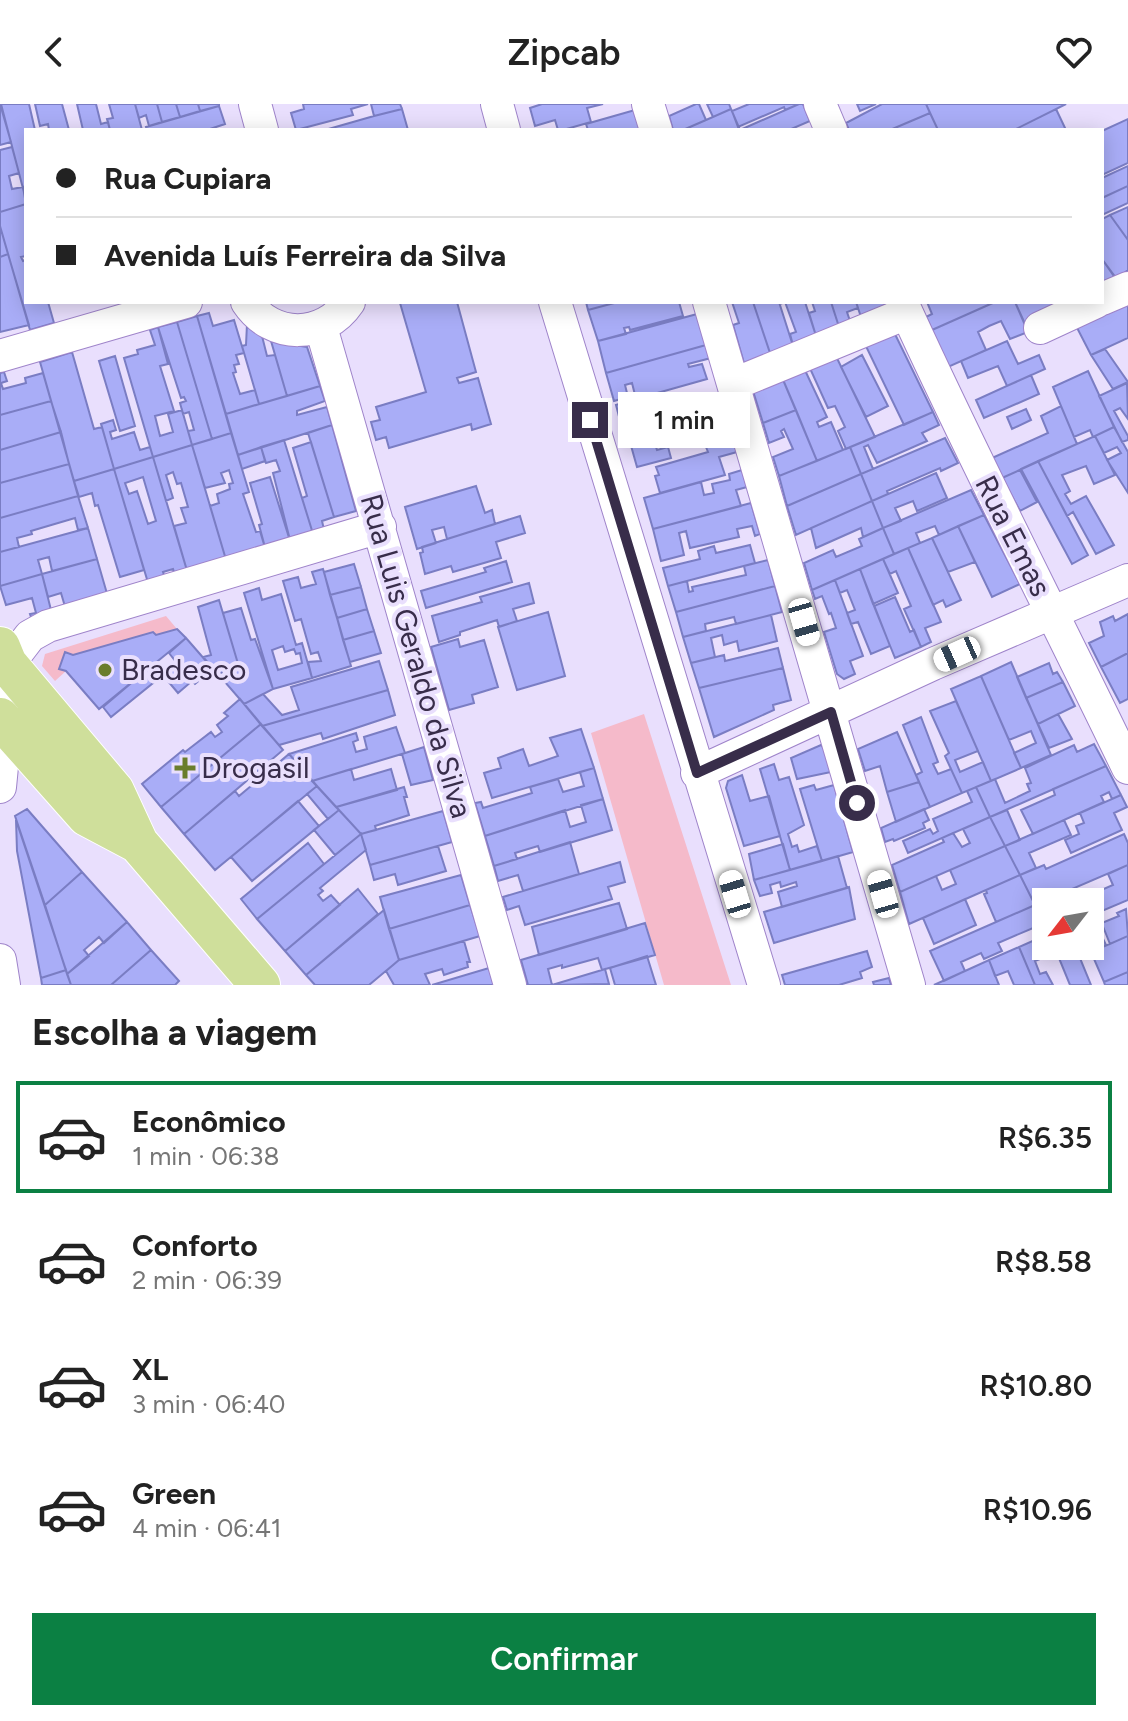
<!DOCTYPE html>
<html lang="pt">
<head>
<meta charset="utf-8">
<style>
	:root { --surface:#fff; --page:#f6f6f6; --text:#222; --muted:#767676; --line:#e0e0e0; --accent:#0b8043 }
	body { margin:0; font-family:Figtree,sans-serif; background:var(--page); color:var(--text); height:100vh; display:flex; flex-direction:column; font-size:30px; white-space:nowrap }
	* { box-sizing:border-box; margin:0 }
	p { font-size:26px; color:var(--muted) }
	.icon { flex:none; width:44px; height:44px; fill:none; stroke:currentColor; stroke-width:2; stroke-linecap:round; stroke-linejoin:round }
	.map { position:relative; height:881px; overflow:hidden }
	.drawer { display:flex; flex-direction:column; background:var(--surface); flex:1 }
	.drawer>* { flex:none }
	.hud { position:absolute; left:24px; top:24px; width:1080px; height:176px; border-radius:0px; box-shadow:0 4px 20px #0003; display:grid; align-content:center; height:176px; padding:0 32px; background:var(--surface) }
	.needle { width:52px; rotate:239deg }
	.tools { position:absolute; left:1032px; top:784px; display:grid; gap:16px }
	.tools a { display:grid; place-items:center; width:72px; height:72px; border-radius:0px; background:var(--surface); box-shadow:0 4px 20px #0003; font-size:40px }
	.end { position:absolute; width:36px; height:36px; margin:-18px; border:10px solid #382d4a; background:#fff; box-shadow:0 0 0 4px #fff }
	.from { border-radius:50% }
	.bubble { position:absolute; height:56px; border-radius:0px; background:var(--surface); box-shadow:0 4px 20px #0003; font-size:26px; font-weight:600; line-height:56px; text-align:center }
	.car { position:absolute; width:24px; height:48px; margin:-24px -12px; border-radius:10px; box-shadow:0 0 6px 2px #0007; background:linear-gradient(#fff 24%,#345 0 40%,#fff 0 76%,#345 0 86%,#fff 0) }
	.hud b { display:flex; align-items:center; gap:28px; height:76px; font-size:30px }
	.hud b+b { border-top:2px solid var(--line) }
	.hud i { width:20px; height:20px; background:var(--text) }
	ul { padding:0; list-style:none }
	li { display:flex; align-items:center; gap:24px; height:112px; margin:0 16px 12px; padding:0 16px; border:4px solid transparent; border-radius:0px }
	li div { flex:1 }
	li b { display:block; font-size:30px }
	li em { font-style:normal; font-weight:600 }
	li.on { border-color:var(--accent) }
	li>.icon { width:72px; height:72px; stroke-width:1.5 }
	h2 { padding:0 32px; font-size:36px; line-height:96px }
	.action { display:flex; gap:16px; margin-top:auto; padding:16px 32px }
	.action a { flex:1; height:92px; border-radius:0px; background:var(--accent); color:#fff; font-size:32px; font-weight:600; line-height:92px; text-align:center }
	header { display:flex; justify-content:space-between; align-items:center; height:104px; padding:0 32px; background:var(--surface); font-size:36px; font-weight:600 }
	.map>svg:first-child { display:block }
	.green { fill:#f5baca }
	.building { fill:#a9adf7; stroke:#7a7dc3; stroke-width:2; fill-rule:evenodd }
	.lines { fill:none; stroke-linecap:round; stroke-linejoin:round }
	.minor-casing { stroke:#9f84ca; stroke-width:34 }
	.major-casing { stroke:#fff; stroke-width:42 }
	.minor { stroke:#fff; stroke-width:32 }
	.major { stroke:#cfdf9b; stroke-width:40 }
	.route { stroke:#382d4a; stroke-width:10 }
	.poi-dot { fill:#6a7d2c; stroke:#e9dffd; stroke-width:3 }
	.labels { text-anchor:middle; stroke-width:8; stroke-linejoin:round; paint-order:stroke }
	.street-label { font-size:30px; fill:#382d4a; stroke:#e9dffd }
	.poi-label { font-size:30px; fill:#382d4a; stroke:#e9dffd; text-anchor:start }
</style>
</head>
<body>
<header><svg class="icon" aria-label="back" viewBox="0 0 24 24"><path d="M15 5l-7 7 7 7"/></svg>Zipcab<svg class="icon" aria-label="heart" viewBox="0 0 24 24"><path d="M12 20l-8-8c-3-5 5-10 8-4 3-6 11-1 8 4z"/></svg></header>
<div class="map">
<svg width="1128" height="881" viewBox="0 0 1128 881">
	<rect width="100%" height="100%" fill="#e9dffd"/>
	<path class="green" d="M166,512l11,13 -21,6 -3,-3 -80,23 -7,-3 -7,16 7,3 -11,10 -13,-15 3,-12z
		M644,610l87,271h-67l-73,-252z"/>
	<path class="building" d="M0,0l11,38 -11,3z
		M1,0h28l6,26h-9v70z
		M35,0h27l7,26h-20l-1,-6 -8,2z
		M77,0h19l5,20 7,-2 2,8h-27z
		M109,0h26l7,26h-32l-3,-11 6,-1z
		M135,0h22l5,18 -13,4 -3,-11 -7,3z
		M157,0h19l4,13 -18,5z
		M176,0h22l2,7 -20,6z
		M198,0h21v2l-19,5z
		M303,0h65l-17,5 2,6 -57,15 -5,-17 13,-4z
		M371,0h29l2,5 -28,7z
		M542,0h61l-16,4 4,14 -28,8h-5l-3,-10 -20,6 -5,-18z
		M696,0h3l7,16 -23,10h-10l-4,-14z
		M707,0h22l2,5 -18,8z
		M749,0h50l-14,6 -1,-3 -46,20 -6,-16z
		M799,0h4l7,17 -21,9h-49z
		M857,0h19l-16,7z
		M882,0h44l4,9 -40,17h-41l-3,-7z
		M926,0h140l-52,26h-76z
		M219,2l6,18 -18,6h-60l-1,-3z
		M402,5l6,21h-83l49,-14z
		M731,5l9,21h-57l23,-10z
		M1056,5l10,21h-52z
		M635,6l5,20h-52l-2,-6z
		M930,9l8,17h-48z
		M1128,15v44l-26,12v-44z
		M12,43l7,26 -10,3 3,13 11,-2 3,17 -26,8v-62z
		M1128,62v20l-26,12v-20z
		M1128,82v17l-26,12v-17z
		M26,100v52l-5,1 2,4 3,-1v42h22l6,21 -24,7 -30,-104v-14z
		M1128,103v33l-18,-25z
		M1110,111l18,25v30l-12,9 -14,-20v-40z
		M0,122l8,28 -8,3z
		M8,150l21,71 -29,7v-75z
		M1102,155l14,19 -14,9z
		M1128,191v43l-37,17 -18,-35z
		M457,198l19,70 -19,6 2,5 19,-5 13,46 -19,6 -1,-6 -82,24 -3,-11 -10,3 -5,-18 9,-2 -4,-13 50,-15 -26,-89z
		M586,198h32l-30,8z
		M618,198h61l4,14 -53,14 -1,-3 -5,1 2,6 -28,7 -10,-31z
		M732,198h21l19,57 -26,11 -13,-45 6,-2z
		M753,198h26l15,47 -22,10z
		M779,198h26l12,37 -23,10 -4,-15 6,-2 -11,-30 -5,2z
		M812,198h19l9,28 -23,9 -8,-26 6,-2z
		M831,198h25l2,6 -11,4 4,12 -11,6z
		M856,198h28l1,4 -23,14z
		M927,198h68l-63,28 -6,-13 6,-3z
		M995,198h20l13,30 -18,7 -9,-18 -12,5 -11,6 8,18 -38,17 -16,-37z
		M1015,198h41l4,7 -34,17z
		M209,209l4,13 21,-6 10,33 -8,2 3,9 -5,1 2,7 -3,1 7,21 15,-4 4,14 -33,10 -29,-98z
		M697,210l9,31 -100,28 -8,-32z
		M197,212l34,117 -19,6 -35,-117z
		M177,218l35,117 -20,6 -4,-14 6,-1 -5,-18 -6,2 -3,-11 6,-2 -2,-4 -3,1 -23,-71z
		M247,220l15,12 5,20 8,-1 12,41 -28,8 -17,-58 4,-1z
		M158,223l10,37 -8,2 14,45 -19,5 5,20 13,-4 -5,-18 14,-4 10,35 -39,12 -29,-99 14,-4 -1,-4 18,-5 -5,-15z
		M892,224l41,84 -29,13 -41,-85z
		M271,237l36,6 13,39 -33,10z
		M1007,237l11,23 21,-9 6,14 -38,17 -9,-20 -30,12 -7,-17z
		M706,241l5,13 -23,6 1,3 13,-3 5,15 -71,20 -4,-16 -7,2 3,12 -14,4 -8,-28z
		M1105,245l23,33 -15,7 -22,-34z
		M72,248l22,77 8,-2 12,42 -40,12 -34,-119z
		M834,248l41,85 -29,12 -8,-18 7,-4 -10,-21 -7,2 -20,-44z
		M862,251l26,51 -22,11 -25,-50z
		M115,252l20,70 -15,5 -21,-70z
		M803,262l24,51 -10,5 2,5 12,-5 12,28 -26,11 -36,-86z
		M1088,267l26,56 -21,10 -3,-7 -16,7 -21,-50z
		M4,268l3,9 -6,2 2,6 23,-6 -1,-5 18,-5 8,28 -51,14v-42z
		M781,271l15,35 -33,13 -10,-32z
		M1031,271l8,19 -55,24 -8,-18z
		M1127,279l1,36 -8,-11 -6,3 14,25v4l-6,2 -23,-46z
		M320,282l5,15 -28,10v4l30,-8 5,18 -94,30 -12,-41z
		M642,293l7,25 7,-2 1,7 -33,9 -8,-31z
		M51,297l10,31 -61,18v-35z
		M1061,302l16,38 -75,34 -10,-20 56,-25 -7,-17z
		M1026,305l5,11 -19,9 -5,-12z
		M796,306l21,51 -38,15 -6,-19 20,-8 -9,-20 -3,2 3,6 -15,6 -6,-20z
		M933,308l6,13 -17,8 5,8 -50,22 -9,-18 -4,2 9,22 -12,5 -11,-27z
		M688,315l4,15 -38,7 3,9 11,-3 3,11 -34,9 -9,-32z
		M113,316l3,10 -6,2 2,7 22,-7 6,18 10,-3 3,10 -39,12 -13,-45z
		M332,321l24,86 -22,6 -26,-84z
		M1114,323l14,25v41l-21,-33 14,-7 -4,-6 -13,6 -9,-17z
		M61,328l8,32 -69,19v-33z
		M231,329l18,59 -6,2 13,38 4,-1 6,20 -39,12 -17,-57 9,-3 -2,-9 13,-5 -1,-5 4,-1 -4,-13 -8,3 4,10 -20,5 -13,-43z
		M719,330l3,9 -16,4 -2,-9z
		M1095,332l20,39 -21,9 -8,-18 -24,9 8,16 -5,3 6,10 15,-8 28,49 -18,9 -23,-42 -6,4 -29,-55z
		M945,334l13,25 -17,8 -1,-3 -53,23 1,3 -16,7 -11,-27z
		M734,335l3,13 -18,5 6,18 -65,18 -5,-17 4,-1 -3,-8 52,-15 -2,-5z
		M284,336l30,97 -23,7 -18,-71 7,-2 -4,-11 -10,3 -5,-16z
		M311,338l23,75 -12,4 3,13 -11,3 -12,-39 5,-2 -14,-48z
		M192,341l35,118 -39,11 -14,-48 12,-3 -5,-15 7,-1 -7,-24 -4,1 -4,-12 -7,3 7,23 -7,3 -13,-44z
		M261,343l4,14 -23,8 -4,-14z
		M850,343l11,27 -74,32 -8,-30z
		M153,353l35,117 -12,4 -3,-9 -10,3 3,9 -17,5 -35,-117zM143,373l13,44 -8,3 -11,-33 -8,3 -4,-11z
		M1038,357l50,94 -16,9 -51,-95z
		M69,360l9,32 -78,22v-35z
		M114,365l30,101 -24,7 -22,-72 -3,1 -3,-13 -13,4 -5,-16z
		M742,366l5,17 -11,3 5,16 -88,23 -9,-31 57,-16 3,13 10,-2 -2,-9 18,-4 -1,-6z
		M1020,366l17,32 -17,9 -18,-33z
		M936,369l11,25 -30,13 -4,-10 -18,7 6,13 -18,7 -11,-27z
		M861,370l11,27 -76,34 -9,-29z
		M270,373l21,67 -25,7 -7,-26 3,-1 -12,-41z
		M476,382l9,27 7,-3 3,14 -48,15 -3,-12 -12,3 4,13 -19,6 -12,-42z
		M971,386l13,25 -45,20 -4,-9 -19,7 4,10 -26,11 -11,-26z
		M78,392l10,32 -10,2 -3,-12 -44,13 1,3 -15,4 2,9 -19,5v-34z
		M872,397l11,27 -20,9 -2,-9 -45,20 -5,-20z
		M751,399l9,31 -5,2 -3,-10 -15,3 2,8 -49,11 -4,-17 -7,2 5,22 -23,6 -8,-32z
		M984,411l36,69 -28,13 -34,-71z
		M520,412l5,17 -29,9 5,16 -48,14 -2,-6 -26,8 -5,-21 3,-1 -1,-5z
		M958,422l17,36 -27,10 -16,-34z
		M88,424l9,31 -45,12 -3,-14 -11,3 4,14 -42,12v-34z
		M883,424l11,26 -82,36 -8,-27 29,-13 3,7 26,-11 -3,-7z
		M932,434l29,62 -15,7 -3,-7 -10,5 -25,-57z
		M750,441l5,18 -87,23 -5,-18 37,-9 -2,-8 16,-5 2,7z
		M908,444l33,74 -16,6 6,14 -10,5 -17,-38 7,-3 -15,-35 -6,3 -7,-15z
		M97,455l11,38 -42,13 -5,-17 -13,4 -6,-23z
		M883,455l15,34 -25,11 -13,-35z
		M768,456l7,26 -99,26 -8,-26 19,-5 2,11 4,-1 -1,-4 54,-12 -2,-9z
		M506,457l6,21 -86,26 -5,-17 65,-19 -2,-4z
		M354,460l7,23 -31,8 -6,-23z
		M323,465l28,97 -39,12 -4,-16 13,-1 -3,-9 -7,2 -10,-35 -6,2 -12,-40 15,-4 3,11 15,-4 -4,-12z
		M860,465l30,77 -19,8 -13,-32 -7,2 -4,-11 8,-3 -8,-20 -7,3 -5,-13z
		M42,470l10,40 -20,6 -2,-6 6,-1 -4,-15 -26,7 -6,-19z
		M835,476l28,76 -13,5 5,13 -11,5 -7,-5 -13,-42 12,-4 -5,-15 -2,1 -7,-18 -7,3 -3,-9z
		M529,479l5,20 -21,6 4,12 -18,6 -2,-7 -37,12v3l-21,7 -7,-26 50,-14 -2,-5z
		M775,482l7,26 -46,12 -2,-7 -29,7 1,7 -23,6 -7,-25z
		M361,483l6,22 -30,9 -7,-23z
		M259,484l3,12 19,-6 15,51 6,-2 10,35 -39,11 -29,-96zM283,542l2,6 9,-3 2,5 4,-1 2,10 -24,7 -6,-20z
		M895,493l15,35 4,-2 7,17 -26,11 -21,-52z
		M219,496l20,67 -21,7 -15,-17 8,-2 -13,-48z
		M241,504l10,32 4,-1 18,50 -29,15 -26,-30 21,-7 -16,-54z
		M367,505l7,22 -31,9 -6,-22z
		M548,508l17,64 -48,14 -19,-63z
		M1128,510v39l-27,14 -12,-24 15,-7 -4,-14 13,-6 2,5z
		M771,511l6,26 -38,10 -2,-10 -13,4 -2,-10 -11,3 4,19 -24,6 -8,-26z
		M177,525l9,9 -87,71 -33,-38 -7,-2 6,-17 8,3 80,-23 3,3z
		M374,527l7,22 -31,9 -7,-22z
		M186,534l27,31 -18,15 -3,-3 -14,12 -16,-19 14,-12 -7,-9z
		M458,535l2,8 24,-7 14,47 -26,8 2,8 -25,7 -18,-63z
		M778,544l5,20 -84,20 -8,-25 33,-8 1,6z
		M1128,549v46l-8,4 -19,-36z
		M379,557l9,29 -126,36 -18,-22 19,-10 19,21 17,-5 -8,-23z
		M1011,558l40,93 -30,13 -7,-15 22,-10 -5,-12 -22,9 -28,-64z
		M1049,559l4,11 4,-2 6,10 -37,16 -9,-21z
		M149,564l9,11 -47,38 -8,-10z
		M783,564l8,32 -18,5 1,5 -60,27 -15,-49z
		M981,572l40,92 -30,13 -40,-92z
		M1063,578l12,24 -37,18 -12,-26z
		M388,586l7,25 -72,24 -2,-6 -42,12 -17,-19z
		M240,595l21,25 -100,83 -19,-23 41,-34 2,2 26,-20 4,5 7,-5 -5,-7 11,-9 -4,-3z
		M956,597l22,50 -23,9 5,12 23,-10 8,19 -29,12 -17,-37 4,-3 -19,-42z
		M1058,610l14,25 -23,9 -11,-24z
		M921,613l17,45 -5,2 5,10 13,-5 11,24 -32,14 -14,-32 6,-3 -19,-47z
		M261,620l22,26 -99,84 -23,-27z
		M396,623l9,26 -93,28 -23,-27 67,-21 2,7 -5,2 3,10 11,-3 -3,-12z
		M581,625l13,39 -102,30 -8,-25 17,-5 -3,-10 25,-9 6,17 29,-10 -8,-18z
		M897,628l22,50 -32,10 -7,-26 -15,5 -7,-22z
		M1094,640l12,22 -116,51 -14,-30 19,-8 10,24 25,-12 -3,-7 4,-1 -6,-15 49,-23 3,7z
		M821,641l4,5 6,22 -34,7 -6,-21z
		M424,643l9,33 -22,5 -9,-31z
		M289,650l28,32 -102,84 -31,-36 51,-43 4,5z
		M774,660l5,16 10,-3 15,48 -16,9 4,13 5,-2 2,7 18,-6 5,15 -32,9 -30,-101z
		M1106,662l15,29 -9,4 -3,-7 -8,4 3,6 -71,32 -12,-24 34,-15 -2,-6z
		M594,664l9,31 -118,37 -10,-33 6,-1 2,6 49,-15 -2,-6 28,-8 5,13 21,-6 -4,-14z
		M351,665l3,11 37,-11 6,21 -61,17 -24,-26z
		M742,671l8,26 19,-5 11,40 -36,10 -18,-58 2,-7z
		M919,678l11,25 -34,15 -9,-30z
		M814,681l2,5 18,-5 19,67 -31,9 -22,-72z
		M317,682l22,24 -11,9 -21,-25z
		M404,683l3,10h-3l5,18 -34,11 1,4 -15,4 -25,-27z
		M976,683l14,30 -82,36 -5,-12 27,-12 3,5 5,-3 -5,-12 39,-17 -5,-11z
		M1121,691l6,12 -13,6 8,17 -51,23 -6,-13 14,-6 -3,-8 8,-3 -4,-10z
		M603,695l9,31 -72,22 -2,-6 -23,7 2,6 -23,7 -9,-30 80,-26 5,17 16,-5 -5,-17z
		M298,697l21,25 -67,55 -21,-24z
		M27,705l55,63 -37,33 -30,-89z
		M924,705l5,11 -6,3 2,5 -31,13 -1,-2 -8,3 -4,-14z
		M339,706l22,24 -26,21 -21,-25z
		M1007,706l13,30 -15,6 -15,-29z
		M443,707l9,31 -82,23 -9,-31z
		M990,713l15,29 -105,46 -8,-27 52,-23 -2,-4 11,-5 9,14 8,-4 -7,-14z
		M16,716l50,150 -25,8 -24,-127z
		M1064,716l7,15 -42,18 7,15 -16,7 -15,-29z
		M361,730l5,16 -46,38 3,3 -5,4 5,6 8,-6 9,10 -55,46 -28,-32z
		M1124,730l4,9v22l-93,40 -15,-30 24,-10 2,4z
		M570,738l9,32 -56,17 -5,-16 -20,6 -4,-15z
		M308,739l16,21 -67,55 -16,-20z
		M783,740l7,26 -36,10 -5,-26z
		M438,742l8,25 -48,14 -3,-11 -21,6 -4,-15z
		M1005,742l15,29 -111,49 -9,-32 36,-16 6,14 14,-6 -6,-14z
		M838,752l9,32 -65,19 -4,-15 19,-6 -1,-4 -15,5 -1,-5 -10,3 2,8 -12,3 -6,-16z
		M620,758l5,20 -17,5 4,12 -87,26 -6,-19 -12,4 -4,-13z
		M1128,761v35l-38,16v-14h-44v25l-11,-22 36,-15 5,11 37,-16 -5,-11z
		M82,768l45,50 -23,21 -5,-6 -15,13 5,6 -22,18 -22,-69z
		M461,771l9,30 -81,24 -9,-32z
		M1020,771l15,30 -39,17 -12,-28 3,-1 -1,-3z
		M849,783l6,32 -81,24 -10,-31z
		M358,785l20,25 -72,61 -21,-24z
		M965,795l11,26 -42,19 -11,-26z
		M619,799l8,26 -88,26 -7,-28z
		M470,801l10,31 -81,24 -10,-31z
		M1035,801l11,22v8l-8,4 -5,-11 -35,15 4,8 -18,8 -3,-6 -20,9 4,9 -21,10 -14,-30z
		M1126,805l2,27 -18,8 -8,-20 -5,2 9,19 -15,7 -3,-6 2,-30 8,-3 4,10 17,-7 -2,-3z
		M384,806l15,50 -30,25h-54l-9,-10z
		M127,818l24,28 -40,35h-40l-4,-11z
		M645,819l10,32 -53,15 -4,-12 -36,10v-3l-14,4 4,16h-24l-7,-25z
		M1046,831v11h8l3,6 -22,9 5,13 6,-2 7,13h-18l-16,-38z
		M1128,832v36l-24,10 -13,-30z
		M464,837l6,21h-3l1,5 -24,8 -2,-6 -17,5 5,11h-36l-8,-14 13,-11z
		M1054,842h21l16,39h-21z
		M1019,843l16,38h-21l-6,-14 -13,5 -6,-16z
		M151,846l28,31 -4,4h-64z
		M867,847l5,16 -12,5 2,6 -23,7h-54l-3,-10z
		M647,852l9,29h-41l-5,-17z
		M989,856l10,25h-65l31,-14z
		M489,864l5,17h-62z
		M605,865l4,15 -57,1 50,-15z
		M66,866l5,15h-29l-1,-7z
		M1128,868v13h-23l-1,-3z
		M889,874l2,7h-17l-1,-3z"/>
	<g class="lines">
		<defs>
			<path id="minor" d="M255,0l7,26
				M497,0l7,26
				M648,0l8,26
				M820,0l11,26
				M1102,195l26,-11
				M247,198c25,38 77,37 102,0
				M555,198l209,683
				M709,198l200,683
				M902,198c71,157 151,310 226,466
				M321,223l189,658
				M1040,224l56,-26
				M0,252l186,-54
				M734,280l173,-71
				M0,571l30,-39 18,-10 332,-99
				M697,669l236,-109 195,-84
				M0,683l6,-62 1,-61
				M0,856l4,25"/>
			<path id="major" d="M0,543l7,17 107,127 24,52 122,142
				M0,614l87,98 51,27"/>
		</defs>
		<use href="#minor" class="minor-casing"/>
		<use href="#major" class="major-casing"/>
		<use href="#minor" class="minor"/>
		<use href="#major" class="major"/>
	</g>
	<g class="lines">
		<path class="route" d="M590,316l107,353 134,-61 26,91"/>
	</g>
	<g class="poi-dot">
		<circle cx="105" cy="566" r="8"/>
		<path d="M181 652h8v8h8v8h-8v8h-8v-8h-8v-8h8z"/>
	</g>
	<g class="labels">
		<g class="street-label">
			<text transform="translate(1013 432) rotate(63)" y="10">Rua Emas</text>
			<text transform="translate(416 552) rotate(74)" y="10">Rua Luis Geraldo da Silva</text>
		</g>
		<g class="poi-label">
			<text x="121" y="576">Bradesco</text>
			<text x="201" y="674">Drogasil</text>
		</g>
	</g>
</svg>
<div class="tools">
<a><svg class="needle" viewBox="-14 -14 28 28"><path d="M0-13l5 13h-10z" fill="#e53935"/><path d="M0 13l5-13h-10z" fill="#767676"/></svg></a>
</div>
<i class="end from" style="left:857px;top:699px"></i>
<i class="end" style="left:590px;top:316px"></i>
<div class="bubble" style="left:618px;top:288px;width:132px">1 min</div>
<i class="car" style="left:804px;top:518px;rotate:164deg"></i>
<i class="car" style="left:957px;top:550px;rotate:246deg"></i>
<i class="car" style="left:735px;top:790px;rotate:343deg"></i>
<i class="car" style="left:883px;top:790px;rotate:344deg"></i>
<div class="hud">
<b><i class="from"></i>Rua Cupiara</b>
<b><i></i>Avenida Luís Ferreira da Silva</b>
</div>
</div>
<section class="drawer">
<h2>Escolha a viagem</h2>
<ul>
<li class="on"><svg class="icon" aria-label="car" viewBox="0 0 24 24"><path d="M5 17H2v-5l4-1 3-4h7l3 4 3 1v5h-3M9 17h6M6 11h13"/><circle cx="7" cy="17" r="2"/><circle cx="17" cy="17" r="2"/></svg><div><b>Econômico</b><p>1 min · 06:38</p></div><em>R$6.35</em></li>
<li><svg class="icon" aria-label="car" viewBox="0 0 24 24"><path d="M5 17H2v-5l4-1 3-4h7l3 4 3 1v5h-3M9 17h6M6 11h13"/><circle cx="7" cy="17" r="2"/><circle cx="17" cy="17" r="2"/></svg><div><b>Conforto</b><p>2 min · 06:39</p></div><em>R$8.58</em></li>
<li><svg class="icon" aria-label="car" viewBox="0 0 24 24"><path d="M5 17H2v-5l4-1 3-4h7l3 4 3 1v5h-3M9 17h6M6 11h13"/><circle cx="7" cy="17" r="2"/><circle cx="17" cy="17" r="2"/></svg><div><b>XL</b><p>3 min · 06:40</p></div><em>R$10.80</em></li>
<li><svg class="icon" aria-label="car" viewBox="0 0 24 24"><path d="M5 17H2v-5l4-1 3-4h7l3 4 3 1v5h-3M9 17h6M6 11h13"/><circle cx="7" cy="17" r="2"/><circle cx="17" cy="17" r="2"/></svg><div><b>Green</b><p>4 min · 06:41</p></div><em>R$10.96</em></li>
</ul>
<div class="action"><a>Confirmar</a></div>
</section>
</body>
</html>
